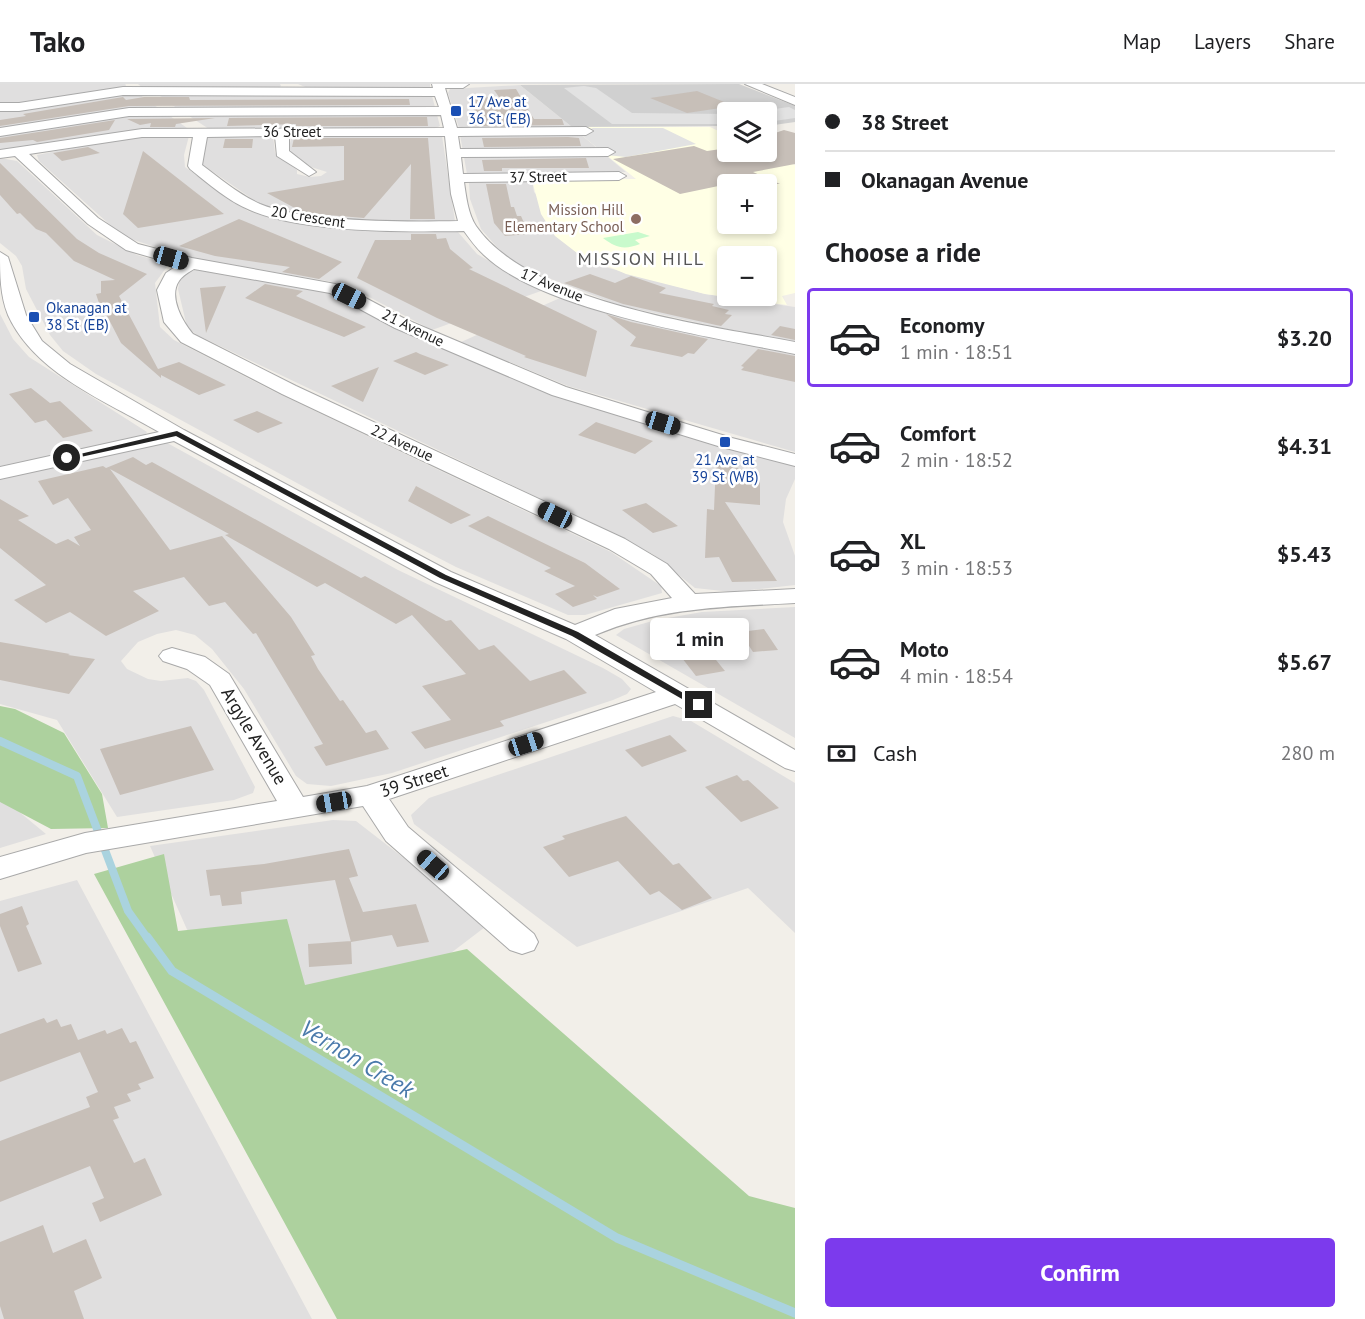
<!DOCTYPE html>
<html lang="en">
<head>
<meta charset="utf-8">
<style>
	:root { --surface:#fff; --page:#f2f2f2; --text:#202124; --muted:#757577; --line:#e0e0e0; --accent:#7c3aed }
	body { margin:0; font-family:"PT Sans",sans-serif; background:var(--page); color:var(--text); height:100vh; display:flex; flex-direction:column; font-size:22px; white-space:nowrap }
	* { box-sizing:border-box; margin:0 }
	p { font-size:20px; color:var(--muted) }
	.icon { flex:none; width:33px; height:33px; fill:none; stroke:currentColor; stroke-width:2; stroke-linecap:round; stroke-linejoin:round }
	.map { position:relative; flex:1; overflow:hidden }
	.panel { display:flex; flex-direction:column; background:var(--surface); width:570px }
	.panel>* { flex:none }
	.guide { display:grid; align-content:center; height:132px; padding:0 30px; background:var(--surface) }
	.tools { position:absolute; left:717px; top:18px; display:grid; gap:12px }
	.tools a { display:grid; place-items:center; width:60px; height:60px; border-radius:6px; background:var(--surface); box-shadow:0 3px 9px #0003; font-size:30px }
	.end { position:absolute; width:27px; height:27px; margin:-14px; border:8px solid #222; background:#fff; box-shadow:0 0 0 3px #fff }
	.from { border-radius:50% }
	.bubble { position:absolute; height:42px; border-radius:6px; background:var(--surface); box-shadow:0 3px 9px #0003; font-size:20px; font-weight:600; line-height:42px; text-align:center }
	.car { position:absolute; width:18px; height:36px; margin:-18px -9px; border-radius:8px; box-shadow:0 0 4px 2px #0007; background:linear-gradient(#222 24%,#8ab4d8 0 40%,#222 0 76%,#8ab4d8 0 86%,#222 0) }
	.guide b { display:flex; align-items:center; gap:21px; height:57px; font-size:22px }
	.guide b+b { border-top:2px solid var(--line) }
	.guide i { width:15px; height:15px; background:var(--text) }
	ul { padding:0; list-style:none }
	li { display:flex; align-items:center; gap:18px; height:99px; margin:0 12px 9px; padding:0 18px; border:3px solid transparent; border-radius:6px }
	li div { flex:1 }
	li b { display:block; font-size:22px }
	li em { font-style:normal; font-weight:600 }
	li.current { border-color:var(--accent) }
	li>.icon { width:54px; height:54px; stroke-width:1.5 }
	h2 { padding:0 30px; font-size:27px; line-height:72px }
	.pay { display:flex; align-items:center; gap:15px; height:66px; padding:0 30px; font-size:22px }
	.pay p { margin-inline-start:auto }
	.primary-button { display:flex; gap:12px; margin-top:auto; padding:12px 30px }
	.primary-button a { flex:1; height:69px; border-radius:6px; background:var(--accent); color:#fff; font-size:24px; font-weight:600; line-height:69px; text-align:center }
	header { display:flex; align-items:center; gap:36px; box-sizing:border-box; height:84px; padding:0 30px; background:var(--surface); border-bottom:2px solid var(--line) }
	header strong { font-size:28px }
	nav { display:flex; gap:33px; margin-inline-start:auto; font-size:21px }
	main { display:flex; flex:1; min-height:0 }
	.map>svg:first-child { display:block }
	.residential { fill:#e0dfdf }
	.education { fill:#ffffe5; fill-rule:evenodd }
	.religious { fill:#d0d0d0 }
	.forest { fill:#add19e }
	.park { fill:#c8facc }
	.parking { fill:#e2e2e2 }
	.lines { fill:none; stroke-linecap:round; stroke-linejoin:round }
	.stream-far1 { stroke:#aad3df; stroke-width:8 }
	.stream { stroke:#aad3df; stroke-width:9 }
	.building { fill:#c7bfb8 }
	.minor-casing { stroke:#a9a9a9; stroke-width:2 }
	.minor { fill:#fff; fill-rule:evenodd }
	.route { fill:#222 }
	.transit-dot { fill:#1a4fb4; stroke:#fff; stroke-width:2 }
	.education-dot { fill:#8d6e63; stroke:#fff; stroke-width:2 }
	.labels { text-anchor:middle; stroke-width:5; stroke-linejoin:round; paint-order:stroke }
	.far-transit-label { font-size:15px; fill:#164399; stroke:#fff; text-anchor:start }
	.far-street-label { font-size:15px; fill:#222; stroke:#fff }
	.far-education-label { font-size:15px; fill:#785e54; stroke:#fff; text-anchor:end }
	.far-quarter-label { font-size:18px; letter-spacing:1.5px; fill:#555; stroke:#fff }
	.street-label { font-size:18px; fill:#222; stroke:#fff }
	.near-water-label { font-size:24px; font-style:italic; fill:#4a7aab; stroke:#fff }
</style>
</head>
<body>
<header>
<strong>Tako</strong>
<nav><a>Map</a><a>Layers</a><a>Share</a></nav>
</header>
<main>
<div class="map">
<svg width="795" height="1235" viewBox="0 0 795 1235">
	<rect width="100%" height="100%" fill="#f2efe9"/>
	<path class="residential" d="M0,0h125l1,1 -1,3 -86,14 -39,3z
		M138,0h142l1,2 -3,3 -133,1z
		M298,0h132v3l-120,2z
		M520,1l52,42 -113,1 -11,-35 2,-4z
		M124,10l16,1 47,33 -187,24v-42z
		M164,11h265l3,1 8,30 -6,3h-225l-49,-32z
		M579,49l47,39 -159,2 -7,-39z
		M212,51l61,1 2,17 22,17v4l13,3 11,-1 6,-4 -16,-5 -20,-14 -2,-4 2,-11 4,-2h147l13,85 -81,3 -103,-16 -10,-3 -58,-40 -2,-6 6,-21z
		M134,52h55l-5,19 1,12 63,44 29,7 94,13 87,1 19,22 64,37 -109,39 -80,-42 -19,-6 -148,-25 -57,-19 -19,-14 -70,-63 -2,-6z
		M0,74l17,3 80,74 40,20 32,9 -14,19 5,44 14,13 99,51 338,161 50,34 1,7 -77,22h-17l-112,-48 -87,-45 -273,-148 -33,-23 -13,-16 -24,-46 -4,-23 -6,-10 -16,-13z
		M532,96l2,12 71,75 100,27 90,13v37l-177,-39 -93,-36 -23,-16 -21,-24 -11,-30 -1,-16z
		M196,186l126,20 89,45 384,132v12l-9,20 -3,23 12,34v29l-63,7 -37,-4 -41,-33 -42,-22 -415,-198 -10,-8 -9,-38 2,-11 7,-6z
		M560,214l75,23 160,34v97l-227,-66 -107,-44z
		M0,230l13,25 16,18 118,75 -2,3 -145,34z
		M160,355l238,131 205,98 19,11 9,10 -4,5 -14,6 -221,73 -61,13 -24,-2 -11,-8 -52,-87 -32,-40 -17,-14 -19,-5 -19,4 -19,8 -17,19 6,8 21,10 13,2 27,-3 8,3 8,9 51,97 -2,6 -19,7 -117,17 -60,-97 -57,-16v-228z
		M795,523v131l-179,-103 8,-6 32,-9 46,-8z
		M673,632l18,5 104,62v150l-47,-45 -171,59 -163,-123 -3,-9 18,-17z
		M0,712l46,38 -46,14z
		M333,736l23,1 133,103 -63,48 -117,27 -116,-56 -43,-97z
		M77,796l235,439h-312v-418z"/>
	<path class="education" d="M572,43h138l17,8 1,17h38l29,13v128l-13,3 5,9 -82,-11 -79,-20 -49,-21 -22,-17 -14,-22 -9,-34 104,-1zM728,100h38v40h-38zM728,172h38v40h-38z"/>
	<path class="religious" d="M739,0l56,22v16l-28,4 -1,-14h-38l-1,14 -155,1 -52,-42z"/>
	<path class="forest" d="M0,622l15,3 49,24 38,61 6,34 -57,1 -51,-27z
		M164,770l14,77 109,-12 18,66 162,-36 282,247 46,12v111h-458l-243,-445z"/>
	<path class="park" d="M638,148l12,4 -15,4 5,4c-16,6 -24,4 -37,-6z"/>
	<path class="parking" d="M584,2l12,2 36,25 95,1v10h-115l-48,-36z
		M789,23l6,3v8l-28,4 -1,-10h-13z
		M593,44h70l33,16 -70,13 -20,-2 -27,-22z"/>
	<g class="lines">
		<path class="stream-far1" d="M0,657l77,35 51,135 20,28"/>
		<path class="stream" d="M147,853l25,34 445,267 178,75"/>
	</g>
	<path class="building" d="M516,5l18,30h28l2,6 -84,1 -1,-4h3l-16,-24 33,-1 -5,-7z
		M697,7l37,15 -47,7 -37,-15z
		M123,13l3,3 18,-3h45l1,3 212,-1h7l1,6 -281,1 -129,20v-6l26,-4 -3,-2z
		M412,33h15l1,9h-132v-2l-69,2 2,-8z
		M215,34l-39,6 -1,3h-25l1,-4 -11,2 -13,-6z
		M115,36l-6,10 -72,12 -4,-2 -33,3v-5z
		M784,46l11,3v31l-42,8 27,12h-52l-48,10 -67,-35 81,-13 13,5 21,-3v4h38v-16z
		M568,53l11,1 2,8 -97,1 -2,-9z
		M294,54h134l7,81h-25l1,-55 -47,54 -60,-5 -37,-20 77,-13v-34l-52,1z
		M225,55h28l-1,9h-29z
		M88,63l12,6 -38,8 -9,-8z
		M143,67l51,40 30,23 -86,14 -15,-14z
		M586,74l3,10h-87v3h-18l-2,-11z
		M0,79l77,76 22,14 48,21 -28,22 39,73 21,-7 47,23 -27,10 -38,-20v3l-40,-35 -18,-35 -2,1 -5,-15 5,-1v-12l14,-1 -41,-19 -28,-28 -10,-4 -16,-16 -3,1 -17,-19z
		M486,100h20l5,23h3l3,9h4l8,18 -24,2 -11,-13z
		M239,135l103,43 -23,17 -37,-7 8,-5 -75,-11 -36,-10z
		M411,150h25l1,5 9,-1 4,11 23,19 -4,1 128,62 -11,46 -62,-20 2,-1 -89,-38 -80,-40 18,-38h36z
		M590,190l25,9 16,-7 35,12 -7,5 55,11 -2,2 17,4 -4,4 7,1 -11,11 -5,-1 -93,-21 -59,-21z
		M265,200l38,7 -7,5 70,31 -22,10 -99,-39z
		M226,202l-20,47 -6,-45z
		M606,230l25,8 77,17 -14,15 -6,-1 -6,4 -52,-11 6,-9z
		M780,242l15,3v11l-24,-5z
		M758,265l37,7v26l-54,-12 3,-3 -3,-1z
		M416,268l4,2 29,11 -24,10 -32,-14z
		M379,283l-16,35 -32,-16z
		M31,304l19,15 10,-2 33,30 -30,7 -17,-18 -11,3 -26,-29z
		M257,327l26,12 -25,10 -25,-13z
		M596,338l57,19 -18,13 -57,-19z
		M133,373l13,8 6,-3 209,116 4,-2 81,45 5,-1 28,30 15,-5 36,36 34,-11 23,23 -87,28 4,5 -79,23 -14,-17 40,-12 -29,-34 44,-12 -54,-59 -16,9 -71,-41 -8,4 -92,-52 4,-1 -119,-65 60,81 52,-14 69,81 24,38 -4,1 7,13 22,32 3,-1 23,33 10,-3 13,19 -63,17 -12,-19 9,-3 -67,-111 -3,1 -28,-32 -16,4 -25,-29 -51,14 26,20 -53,25 -36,-24 -24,11 -32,-23 32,-15 -46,-37v-49l29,17 -11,4 38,24 12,-5 12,7 -6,-9 17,-7 -23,-32 -15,7 -15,-24 65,-15 3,2z
		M716,378l44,12v31l-35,-3 52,79 -45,1 -13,-25 -14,1 2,-49 7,1z
		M416,402l55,29 -20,9 -43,-23z
		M646,419l32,23 -25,7 -31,-23z
		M488,432l97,47 35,26 -23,8 -4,-2 4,4 -24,8 -18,-13 20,-8 -31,-15 7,-3 -83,-42z
		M764,545l14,21 -25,2 -13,-20z
		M0,558l70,12 -2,1 27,4 -26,35 -25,-5 -44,-9z
		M703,560l22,27 -29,5 -21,-27z
		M191,642l23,44 -94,25 -20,-46z
		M670,651l17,16 -45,16 -17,-17z
		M737,691l6,6 5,-1 31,28 -38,14 -36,-35z
		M626,732l47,49 6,-2 33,35 -30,12 -23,-19 -9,4 -32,-34 -49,16 -26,-30 22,-8 -3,-3z
		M349,765l9,27 -9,2 14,34 53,-8 13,38 -32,5 -5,-12 -41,7 -16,-62 -94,12 1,12 -20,2 -2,-11 -10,1 -4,-26 58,-6z
		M22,822l7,18 -3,2 16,38 -24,8 -18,-46v-12z
		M351,857l1,23 -43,3 -1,-23z
		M44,934l3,5 10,-4 4,8 10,-3 7,16 27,-10 2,4 15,-6 8,15 6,-2 18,37 -16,6 3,5 -14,5 4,7 -17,6 5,11 -6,2 21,43 11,-5 17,37 -62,27 -8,-19 12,-5 -14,-32 -90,36v-61l90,-34 -4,-10 12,-5 -18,-40 -80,30v-48z
		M43,1141l10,28 33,-14 16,39 -28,13 10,28h-80l-4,-13v-64z"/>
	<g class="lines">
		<defs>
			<path id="minor" d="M432,0h37l-6,4h-18l12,40 129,-1 7,4 -7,4 -128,1 2,13 148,-1 7,4 -7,4 -147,1 2,17 156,-2 7,4 -7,4 -155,2c2,14 4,32 12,44 53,77 231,99 319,116v12c-82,-17 -251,-42 -311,-99 -8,-7 -14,-16 -20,-24 -58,1 -161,2 -214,-21 -22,-9 -41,-26 -60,-41l-2,-3 5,-29h-51l-113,17 69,64 40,26 54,14 149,27 66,35 159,67 166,51 63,16v12l-77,-20 -166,-51 -157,-67 -65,-35 -136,-24c-5,3 -12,7 -15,12 -11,16 4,41 14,53l103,52 329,153 42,25 28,30 100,-5v14c-71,4 -133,4 -200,32l200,115v21l-10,-3 -110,-64 -286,95 19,28 126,107 4,8 -4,8 -12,4 -12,-4 -124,-109 -23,-35 -277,47 -86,26v-22l85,-24 192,-32 -67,-116 -23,-16 -24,-8 -4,-5 4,-5 9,-3 33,9 24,17 74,123 64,-11 289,-94 -90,-53 -131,-57 -261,-141 -174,38v-12l159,-35c-53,-31 -124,-58 -151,-117 -8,-20 -8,-41 -8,-63l8,5 18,58 16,26 28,23 114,66 267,142 124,53 40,-16 57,-11 -21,-24 -42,-25 -327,-155 -101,-52 -17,-20 -7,-32 9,-17 12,-8 -52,-15 -38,-26 -73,-68 -15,2v-8l142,-21 302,-1 -3,-13 -312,1 -129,20v-8l129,-20 310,-1 -4,-11 -312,-1 -104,16h-19v-8h19l104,-16 310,1zM275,52l2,20 32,20 7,-4 -27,-21v-15h156l6,58 7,27c-51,1 -152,2 -198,-17 -22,-10 -39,-25 -58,-39l5,-28z
				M745,0h17l33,13v8z"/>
		</defs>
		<use href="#minor" class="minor-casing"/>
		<use href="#minor" class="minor"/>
	</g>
	<path class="route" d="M177,347l269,144 132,57 126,73 -8,2 -124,-71 -132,-58 -264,-142 -109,24 -4,-2z"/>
	<g class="transit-dot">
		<rect x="450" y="21" width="12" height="12" rx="3"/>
		<rect x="28" y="227" width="12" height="12" rx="3"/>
		<rect x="719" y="352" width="12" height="12" rx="3"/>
	</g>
	<circle class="education-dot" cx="636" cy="135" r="6"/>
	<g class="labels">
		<g class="far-transit-label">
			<text x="468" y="23">17 Ave at<tspan x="468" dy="17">36 St (EB)</tspan></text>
			<text x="46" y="229">Okanagan at<tspan x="46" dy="17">38 St (EB)</tspan></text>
			<text x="725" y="381" text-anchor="middle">21 Ave at<tspan x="725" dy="17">39 St (WB)</tspan></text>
		</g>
		<g class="far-street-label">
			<text x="292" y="53">36 Street</text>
			<text transform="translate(538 93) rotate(-1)" y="5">37 Street</text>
			<text transform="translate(308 133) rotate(9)" y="5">20 Crescent</text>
			<text transform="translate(552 201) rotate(22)" y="5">17 Avenue</text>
			<text transform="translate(413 244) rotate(26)" y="5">21 Avenue</text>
			<text transform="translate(402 359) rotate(25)" y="5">22 Avenue</text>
		</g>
		<g class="far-education-label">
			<text x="624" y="131">Mission Hill<tspan x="624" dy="17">Elementary School</tspan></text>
		</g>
		<g class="far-quarter-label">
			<text x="641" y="181">MISSION HILL</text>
		</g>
		<g class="street-label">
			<text transform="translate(254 652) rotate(59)" y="6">Argyle Avenue</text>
			<text transform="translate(414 697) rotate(-18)" y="6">39 Street</text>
		</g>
		<g class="near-water-label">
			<text transform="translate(357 975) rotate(31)" y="8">Vernon Creek</text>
		</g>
	</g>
</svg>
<div class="tools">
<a><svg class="icon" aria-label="layers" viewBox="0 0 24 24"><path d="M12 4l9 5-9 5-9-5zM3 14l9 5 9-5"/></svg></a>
<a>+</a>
<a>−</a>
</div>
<i class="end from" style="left:67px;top:374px"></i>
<i class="end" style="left:699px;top:621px"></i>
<div class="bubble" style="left:650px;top:534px;width:99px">1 min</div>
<i class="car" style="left:171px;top:174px;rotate:106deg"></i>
<i class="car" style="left:349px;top:212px;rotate:116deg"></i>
<i class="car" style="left:663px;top:339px;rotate:107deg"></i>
<i class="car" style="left:555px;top:431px;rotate:295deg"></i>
<i class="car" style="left:526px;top:660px;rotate:72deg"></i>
<i class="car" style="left:334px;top:718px;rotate:260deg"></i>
<i class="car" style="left:433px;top:781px;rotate:311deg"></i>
</div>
<section class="panel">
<div class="guide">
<b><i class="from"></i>38 Street</b>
<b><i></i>Okanagan Avenue</b>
</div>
<h2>Choose a ride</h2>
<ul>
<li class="current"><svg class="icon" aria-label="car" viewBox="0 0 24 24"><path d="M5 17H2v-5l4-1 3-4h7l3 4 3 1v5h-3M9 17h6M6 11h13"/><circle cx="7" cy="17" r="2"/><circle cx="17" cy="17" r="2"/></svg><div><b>Economy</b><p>1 min · 18:51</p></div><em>$3.20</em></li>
<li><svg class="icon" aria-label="car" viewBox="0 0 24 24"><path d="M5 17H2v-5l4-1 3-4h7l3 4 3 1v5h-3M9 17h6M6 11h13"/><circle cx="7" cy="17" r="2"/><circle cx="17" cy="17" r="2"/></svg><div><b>Comfort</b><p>2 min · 18:52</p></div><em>$4.31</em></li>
<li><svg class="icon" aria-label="car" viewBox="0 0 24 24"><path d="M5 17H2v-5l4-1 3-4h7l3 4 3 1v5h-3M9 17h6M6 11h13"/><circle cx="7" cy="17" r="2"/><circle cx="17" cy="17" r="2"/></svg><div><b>XL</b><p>3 min · 18:53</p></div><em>$5.43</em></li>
<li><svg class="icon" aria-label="car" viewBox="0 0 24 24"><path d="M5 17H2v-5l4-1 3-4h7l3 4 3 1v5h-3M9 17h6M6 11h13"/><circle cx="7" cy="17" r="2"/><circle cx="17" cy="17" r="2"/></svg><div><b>Moto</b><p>4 min · 18:54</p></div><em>$5.67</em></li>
</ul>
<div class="pay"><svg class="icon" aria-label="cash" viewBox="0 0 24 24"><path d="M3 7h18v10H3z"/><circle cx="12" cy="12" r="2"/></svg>Cash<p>280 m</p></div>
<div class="primary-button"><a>Confirm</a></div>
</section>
</main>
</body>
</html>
